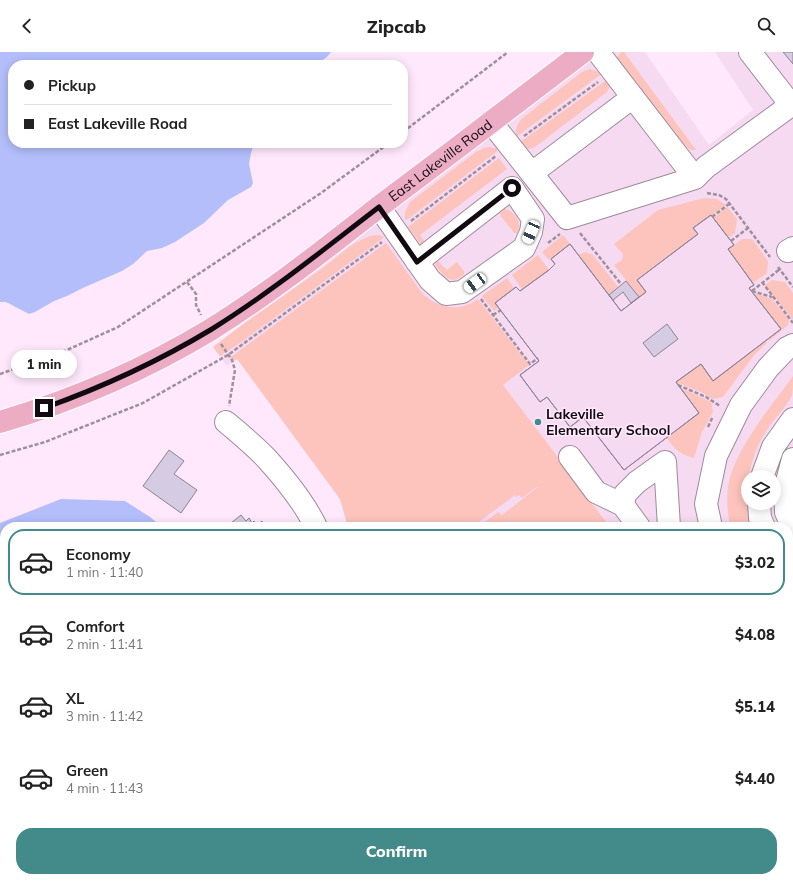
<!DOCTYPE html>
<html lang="en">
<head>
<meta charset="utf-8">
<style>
	:root { --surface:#fff; --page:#f2f2f2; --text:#222; --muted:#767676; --line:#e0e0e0; --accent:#438b8a }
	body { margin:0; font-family:Mulish,sans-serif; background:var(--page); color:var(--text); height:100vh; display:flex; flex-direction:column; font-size:15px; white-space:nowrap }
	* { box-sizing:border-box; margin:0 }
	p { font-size:13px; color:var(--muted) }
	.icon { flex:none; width:22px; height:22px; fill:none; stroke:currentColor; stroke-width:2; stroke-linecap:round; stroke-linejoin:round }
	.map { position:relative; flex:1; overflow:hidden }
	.details { position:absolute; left:0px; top:470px; width:793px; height:360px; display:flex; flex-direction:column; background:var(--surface); border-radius:16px 16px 0 0; box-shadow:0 2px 10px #0003 }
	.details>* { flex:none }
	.top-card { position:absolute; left:8px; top:8px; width:400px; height:88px; border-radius:16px; box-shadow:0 2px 10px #0003; display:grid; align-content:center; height:88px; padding:0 16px; background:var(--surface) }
	.buttons { position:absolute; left:741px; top:418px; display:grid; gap:8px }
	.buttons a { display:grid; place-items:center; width:40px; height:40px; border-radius:50%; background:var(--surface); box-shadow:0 2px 10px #0003; font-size:20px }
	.end { position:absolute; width:18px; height:18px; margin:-9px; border:5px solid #110a10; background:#fff; box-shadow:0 0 0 2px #fff }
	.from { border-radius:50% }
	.bubble { position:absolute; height:28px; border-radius:14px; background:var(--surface); box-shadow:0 2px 10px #0003; font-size:13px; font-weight:800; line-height:28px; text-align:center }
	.car { position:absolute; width:12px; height:24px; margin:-12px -6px; border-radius:5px; box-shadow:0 0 3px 1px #0007; background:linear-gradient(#fff 24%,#345 0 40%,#fff 0 76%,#345 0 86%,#fff 0) }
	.top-card b { display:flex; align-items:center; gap:14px; height:38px; font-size:15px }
	.top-card b+b { border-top:1px solid var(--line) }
	.top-card i { width:10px; height:10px; background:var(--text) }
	ul { padding:7px 0 0; list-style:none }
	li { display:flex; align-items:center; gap:12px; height:66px; margin:0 8px 6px; padding:0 8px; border:2px solid transparent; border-radius:16px }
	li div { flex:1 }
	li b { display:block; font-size:15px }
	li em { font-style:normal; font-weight:800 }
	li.on { border-color:var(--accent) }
	li>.icon { width:36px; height:36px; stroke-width:1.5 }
	.primary-button { display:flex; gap:8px; margin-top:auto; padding:8px 16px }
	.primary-button a { flex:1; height:46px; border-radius:16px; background:var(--accent); color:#fff; font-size:16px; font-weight:800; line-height:46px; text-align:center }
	header { display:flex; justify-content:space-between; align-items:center; height:52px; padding:0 16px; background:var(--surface); font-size:18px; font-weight:800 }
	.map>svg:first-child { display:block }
	.built { fill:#f6daf1; fill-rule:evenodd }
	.green { fill:#fcc4bd }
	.water { fill:#b3befb }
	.building { fill:#d5cbe3; stroke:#8b8298; fill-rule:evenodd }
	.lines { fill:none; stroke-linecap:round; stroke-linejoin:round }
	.minor-casing { stroke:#9f8a9c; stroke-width:24 }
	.major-casing { stroke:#fff; stroke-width:24 }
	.path { stroke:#9f8f9c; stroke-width:2.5; stroke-dasharray:4 2; stroke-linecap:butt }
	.minor { stroke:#fff; stroke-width:22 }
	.major { stroke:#ecadc4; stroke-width:22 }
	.route { stroke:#110a10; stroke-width:5 }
	.poi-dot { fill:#438b8a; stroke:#ffe8fb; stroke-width:1.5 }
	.labels { text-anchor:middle; stroke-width:3; stroke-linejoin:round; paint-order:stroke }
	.street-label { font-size:14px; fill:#110a10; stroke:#ffe8fb }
	.poi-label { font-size:14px; font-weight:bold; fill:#110a10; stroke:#ffe8fb; text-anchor:start }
</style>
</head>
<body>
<header><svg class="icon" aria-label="back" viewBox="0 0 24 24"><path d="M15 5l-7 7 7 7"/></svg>Zipcab<svg class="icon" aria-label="search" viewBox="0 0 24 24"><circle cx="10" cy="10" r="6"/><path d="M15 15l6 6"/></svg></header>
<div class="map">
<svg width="793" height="830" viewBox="0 0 793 830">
	<rect width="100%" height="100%" fill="#ffe8fb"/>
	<path class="built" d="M595,0h50l64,93 44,-35 -38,-58h78v830h-183l-4,-5h182v-350h-440l-8,-28 -103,-140 -10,7 -14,-19zM748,425h26v26h-26z"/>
	<path class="green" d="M621,0h3l72,98h-5l-11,-8 -63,-82v-3z
		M590,17l13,4 -87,64c-1,-10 2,-15 9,-21l57,-44z
		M608,27l2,7 -3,6 -72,55c-7,4 -11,1 -16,-4z
		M489,95l10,2 -4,4 -87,66 -3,1v-8l5,-10 66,-50 8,-4z
		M499,106l8,11 -87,66 7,10 -4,2 -15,-20z
		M704,146l13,1 9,6 -32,23 4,6 -61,45 9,13 -7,5 -25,-32 8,-5 1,-6 -9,-10 44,-34z
		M727,155l10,12 -2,14 -7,5 -15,-20z
		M504,157c11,1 19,15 13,24h-3l-14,-18v-2z
		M374,183l10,1 -2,3 -142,104 -20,13 -7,-9c35,-27 71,-51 107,-77 17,-12 33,-30 54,-35z
		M563,183l7,9 -21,16 -7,-8z
		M742,187h10l16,22 -1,12 -14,10 -25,-34z
		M386,191l36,50c15,15 37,20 56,6l51,66 -26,20 57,75 -1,1 51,66h-132l20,-15 4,3 36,-28 -3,1 -13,10 -3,-3 -3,2 -1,-2 -43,32h-124l-8,-28 -103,-140 -3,2 -3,-4z
		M586,200l7,3 26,33 -10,7 -31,-40z
		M538,203l11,15 -27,19 -10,-14z
		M438,209l9,9 10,-8 7,9v3c-13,13 -20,2 -28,-8l-1,-2z
		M507,226l7,10 -18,14 3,5 -5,4 -12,-15z
		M772,228l13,2 8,11v27l-28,-35z
		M755,241l17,6 17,21 -1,5 -19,16 -1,-2 13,-10 -27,-35z
		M765,289l2,2 -12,11 -32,43 -10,2 -10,-6 -27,-11 25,-18 12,16z
		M793,324c0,6 0,14 -1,19 -5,12 -18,23 -25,35 -20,30 -23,63 -15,97h-22c-2,-13 -4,-26 -2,-40 6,-38 43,-80 65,-111z
		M681,336l30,14 2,10 -11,20 -8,26c-14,-4 -19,-8 -27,-20l32,-25z
		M788,727l5,4v99h-138l-2,-5h135z"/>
	<path class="water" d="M0,0h331c-6,9 -13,10 -23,13h-295v78h241l-3,10 -2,11 4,19 -2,4 -23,13 -24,23 -29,19 -13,6 -15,3 -14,13 -11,7 -37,16 -18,9 -13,5 -19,11 -6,2 -23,-12h-6z
		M61,447l64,2 25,16 12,10h-157v350h164l1,5h-170v-359z"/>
	<path class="building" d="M783,0h10v12z
		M711,163l23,30 -6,4 26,36 -5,3 32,41 -68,52 -12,-17 -25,18 23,31 -75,57 -41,-53 -13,10 -23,-30 -7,5 -20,-27 19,-14 -44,-58 21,-16 4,4 29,-21 6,-6 -4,-5 19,-15 51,67 25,-19 -9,-12 61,-46 -5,-6zM667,272l11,15 -24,18 -11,-14z
		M711,163l23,30 -6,4 26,36 -5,3 32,41 -68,52 -12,-17 -25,18 23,31 -75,57 -41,-53 -13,10 -23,-30 -7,5 -20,-27 19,-14 -44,-58 21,-16 4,4 29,-21 6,-6 -4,-5 19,-15 51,67 25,-19 -9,-12 61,-46 -5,-6z
		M626,229l13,16 -8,6 -8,-11 -10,8 -4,-5z
		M169,398l15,11 -10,13 23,16 -16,23 -38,-27z
		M241,463l5,6 3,-3 3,5 2,-2 3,4 5,-4 4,6h-40z"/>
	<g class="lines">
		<defs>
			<path id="minor" d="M598,0l97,126
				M750,0l41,53
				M491,70l76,96 128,-40 11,-11 85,-62 2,1
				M532,121l101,-76
				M379,155l51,73 16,14 16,-2 62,-44 7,-16 2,-13 -21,-31 -95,74
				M788,199l5,-3
				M226,370c14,12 29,24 41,37 19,21 37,43 49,68
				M570,405l26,35 27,13
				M793,407l-8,30 1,23 7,16
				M762,425l11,-30 20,-28
				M759,451l1,15 4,9
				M639,475l-16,-22 2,-11 12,-12 28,-20 4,65
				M711,475l-5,-23 10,-48 25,-51 27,-37 19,-20 6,-3
				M788,514l5,5
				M290,825l2,5"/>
			<g id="major">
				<path id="s1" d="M0,370c74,-22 144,-52 210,-92 60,-37 115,-81 170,-124 68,-51 135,-102 203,-154"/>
			</g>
		</defs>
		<use href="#minor" class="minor-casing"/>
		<use href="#major" class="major-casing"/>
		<path class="path" d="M403,80l105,-80
			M524,84l74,-54
			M707,141l12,2 7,4 44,58
			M712,165l17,-13
			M411,169l85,-65
			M580,181l41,51
			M731,189l17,-13
			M548,191l12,-9
			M778,215l15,20
			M187,230l9,12v11l5,10
			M762,230l31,41
			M752,239l28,-22
			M752,239l20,6
			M481,247l49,65 8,-6
			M493,263l8,-5
			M221,292l11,16 3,10 -6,36
			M0,322l67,-24 51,-23 203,-134 68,-50
			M678,333l28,12 14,9
			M708,375l5,-11
			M0,403l45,-13 98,-39 85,-48 154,-113
			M788,628l5,7"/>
		<use href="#minor" class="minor"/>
		<use href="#major" class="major"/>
	</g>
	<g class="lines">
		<path class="route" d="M44,356c59,-21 115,-47 168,-79 58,-36 112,-80 167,-122l38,55 95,-74"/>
	</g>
	<circle class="poi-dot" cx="538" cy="370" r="4"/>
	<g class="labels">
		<g class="street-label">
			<text dy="5" stroke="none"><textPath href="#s1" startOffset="516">East Lakeville Road</textPath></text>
		</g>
		<g class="poi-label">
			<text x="546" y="367">Lakeville<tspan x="546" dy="16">Elementary School</tspan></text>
		</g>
	</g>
</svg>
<div class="buttons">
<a><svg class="icon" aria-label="layers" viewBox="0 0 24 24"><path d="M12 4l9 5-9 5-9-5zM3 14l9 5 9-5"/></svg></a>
</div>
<i class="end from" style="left:512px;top:136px"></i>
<i class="end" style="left:44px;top:356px"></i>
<div class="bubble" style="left:11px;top:298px;width:66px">1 min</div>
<i class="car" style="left:531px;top:180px;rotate:204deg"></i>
<i class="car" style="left:475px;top:231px;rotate:234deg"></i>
<div class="top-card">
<b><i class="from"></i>Pickup</b>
<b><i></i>East Lakeville Road</b>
</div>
<section class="details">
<ul>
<li class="on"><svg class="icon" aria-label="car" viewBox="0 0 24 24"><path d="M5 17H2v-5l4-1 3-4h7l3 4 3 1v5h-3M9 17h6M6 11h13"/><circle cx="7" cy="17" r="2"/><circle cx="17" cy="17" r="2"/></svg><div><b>Economy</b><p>1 min · 11:40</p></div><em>$3.02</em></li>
<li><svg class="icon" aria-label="car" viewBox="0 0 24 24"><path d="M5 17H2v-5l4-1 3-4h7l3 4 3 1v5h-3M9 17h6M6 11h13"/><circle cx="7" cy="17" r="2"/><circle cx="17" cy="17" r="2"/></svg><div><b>Comfort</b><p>2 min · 11:41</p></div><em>$4.08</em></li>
<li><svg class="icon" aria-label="car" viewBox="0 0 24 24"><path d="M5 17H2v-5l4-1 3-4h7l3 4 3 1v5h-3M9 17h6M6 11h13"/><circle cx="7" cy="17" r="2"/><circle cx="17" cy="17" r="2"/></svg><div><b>XL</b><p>3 min · 11:42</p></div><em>$5.14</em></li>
<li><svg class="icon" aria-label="car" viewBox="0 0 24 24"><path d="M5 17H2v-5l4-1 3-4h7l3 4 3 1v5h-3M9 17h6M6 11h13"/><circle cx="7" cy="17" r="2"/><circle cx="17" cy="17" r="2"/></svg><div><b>Green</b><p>4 min · 11:43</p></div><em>$4.40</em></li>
</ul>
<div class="primary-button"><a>Confirm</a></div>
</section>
</div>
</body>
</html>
